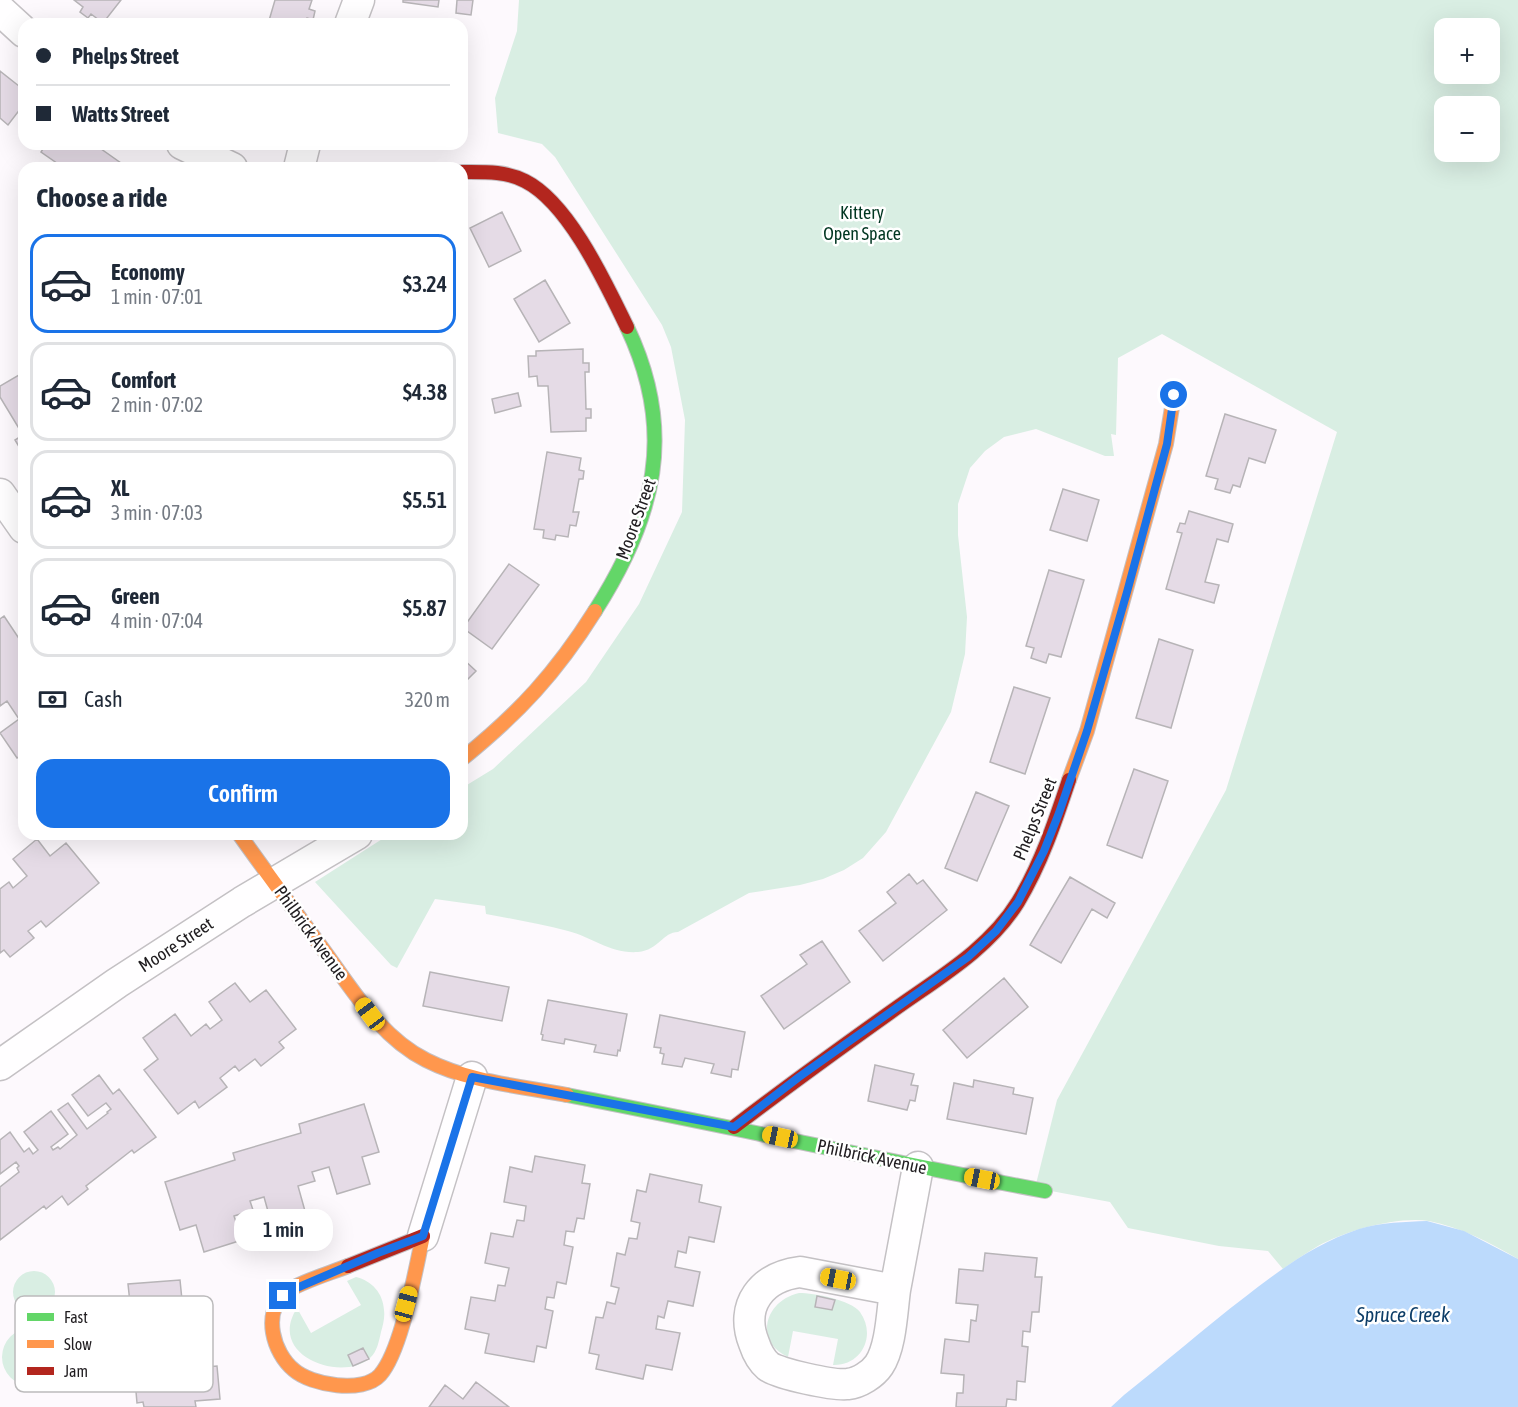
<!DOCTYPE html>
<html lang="en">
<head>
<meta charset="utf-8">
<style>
	:root { --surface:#fff; --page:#f6f6f7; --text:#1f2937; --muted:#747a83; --line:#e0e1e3; --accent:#1a73e8 }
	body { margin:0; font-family:"Asap Condensed",sans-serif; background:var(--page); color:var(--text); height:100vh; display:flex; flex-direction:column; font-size:22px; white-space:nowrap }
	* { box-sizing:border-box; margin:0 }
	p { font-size:20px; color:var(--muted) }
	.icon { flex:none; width:33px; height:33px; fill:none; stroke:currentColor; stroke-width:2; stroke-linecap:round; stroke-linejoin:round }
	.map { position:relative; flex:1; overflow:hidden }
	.sheet { position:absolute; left:18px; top:162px; width:450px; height:678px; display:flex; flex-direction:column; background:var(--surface); border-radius:18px; box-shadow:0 6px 24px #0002 }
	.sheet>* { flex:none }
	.guide { position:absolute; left:18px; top:18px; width:450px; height:132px; border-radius:18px; box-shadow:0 6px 24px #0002; display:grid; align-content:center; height:132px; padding:0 18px; background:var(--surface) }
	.buttons { position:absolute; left:1434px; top:18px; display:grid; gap:12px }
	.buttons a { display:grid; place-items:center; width:66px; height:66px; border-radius:12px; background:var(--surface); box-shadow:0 6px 24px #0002; font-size:30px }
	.end { position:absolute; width:27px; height:27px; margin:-14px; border:8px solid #1a73e8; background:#fff; box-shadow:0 0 0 3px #fff }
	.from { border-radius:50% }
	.bubble { position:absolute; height:42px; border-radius:18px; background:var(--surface); box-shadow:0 6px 24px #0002; font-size:20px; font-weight:600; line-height:42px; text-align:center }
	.car { position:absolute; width:18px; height:36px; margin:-18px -9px; border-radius:8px; box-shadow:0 0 4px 2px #0007; background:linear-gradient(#f5c518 24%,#345 0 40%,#f5c518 0 76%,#345 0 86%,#f5c518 0) }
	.guide b { display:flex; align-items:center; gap:21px; height:57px; font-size:22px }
	.guide b+b { border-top:2px solid var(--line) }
	.guide i { width:15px; height:15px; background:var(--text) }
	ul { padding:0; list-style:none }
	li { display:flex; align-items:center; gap:18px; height:99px; margin:0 12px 9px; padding:0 6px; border:3px solid var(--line); border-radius:18px }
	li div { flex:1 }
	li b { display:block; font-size:22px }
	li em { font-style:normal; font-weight:600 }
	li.current { border-color:var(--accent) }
	li>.icon { width:54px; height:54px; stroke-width:1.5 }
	h2 { padding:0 18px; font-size:27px; line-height:72px }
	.pay { display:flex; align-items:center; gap:15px; height:66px; padding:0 18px; font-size:22px }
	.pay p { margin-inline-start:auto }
	.cta { display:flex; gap:12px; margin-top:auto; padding:12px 18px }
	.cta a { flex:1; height:69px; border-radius:18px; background:var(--accent); color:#fff; font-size:24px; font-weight:600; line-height:69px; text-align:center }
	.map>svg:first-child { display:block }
	.green { fill:#d9eee3; fill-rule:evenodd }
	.water { fill:#bcdafc }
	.building { fill:#e5dbe6; stroke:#b7b4b7; stroke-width:1.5 }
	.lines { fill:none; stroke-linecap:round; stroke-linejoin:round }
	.street-casing { stroke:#c4c1c4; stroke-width:33 }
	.fast-casing { stroke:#c4c1c4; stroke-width:16 }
	.slow-casing { stroke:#c4c1c4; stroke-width:16 }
	.jam-casing { stroke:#c4c1c4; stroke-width:16 }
	.street { stroke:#fffeff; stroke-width:30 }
	.fast { stroke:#63d668; stroke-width:14 }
	.slow { stroke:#ff974d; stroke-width:14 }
	.jam { stroke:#b3261e; stroke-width:14 }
	.route { stroke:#1a73e8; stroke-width:8 }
	.labels { text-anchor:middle; stroke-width:5; stroke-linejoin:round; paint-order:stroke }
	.park-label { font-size:18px; fill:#003621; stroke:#fff }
	.street-label { font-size:18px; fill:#201d20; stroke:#fff }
	.water-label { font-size:20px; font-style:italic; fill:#0e3e68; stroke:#fff }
	.key { fill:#fff; stroke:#bcbbbc; stroke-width:1.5 }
	.key-label { font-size:16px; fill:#201d20 }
</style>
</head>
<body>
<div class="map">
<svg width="1518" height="1407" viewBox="0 0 1518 1407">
	<rect width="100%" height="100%" fill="#fdf9fd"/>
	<path class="green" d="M519,0h999v1259c-27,-16 -58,-32 -89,-38 -32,-5 -84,10 -111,25 -12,7 -24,15 -35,23l-15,-18 -49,-5 -91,-18 -18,-26 -75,-14 22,-88 169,-310 111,-358 -175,-98 -44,24 -2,77 -5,-1 3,22h-9l-69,-27 -32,8 -19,14 -15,17 -12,36v31l9,82 -2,37 -14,58 -65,120 -23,26 -19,12 -21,9 -23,6 -51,8 -71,39c-15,0 -19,18 -40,20 -27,2 -46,-15 -70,-21 -27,-7 -55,-12 -82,-17l-1,-8 -50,-7 -38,69 -6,-3 -76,-83 75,-48h72v-46l31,-19 93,-87 53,-78 43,-92 3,-92 -14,-73 -9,-22 -107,-168 -13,-13 -44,-11 -3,-35 22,-67zM1444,28h46v46h-46zM1444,106h46v46h-46z
		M13 1292a21 21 0 1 1 42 0a21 21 0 1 1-42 0Z
		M356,1277c16,4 27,16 28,33 1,8 -1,15 -3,22 -2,9 -4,20 -11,26 -28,25 -104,-2 -73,-50l14,25 50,-28 -14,-24z
		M799,1293c15,0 52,7 61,19 17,24 1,54 -27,53l5,-26 -45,-8 -5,26c-34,-15 -24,-56 11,-64z
		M2 1357a29 29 0 1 1 58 0a29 29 0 1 1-58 0Z"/>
	<path class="water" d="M1427,1221l37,10 54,28v148h-407l13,-12c41,-32 80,-67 121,-98 36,-28 71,-54 114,-68 22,-7 46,-7 68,-8z"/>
	<path class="building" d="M74,0h47l-18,23 -12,-9 -3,4 -8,-6 3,-5z
		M275,0h37l-3,9 6,2 -2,9 -6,-2 -2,6h-37z
		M403,0h36l-1,7 -35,-5z
		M457,0h16l-2,15 -15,-2z
		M0,71l24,19v14l-16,21 -8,-7z
		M46,144h48l34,24h-64l-23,-16z
		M502,212l19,39 -32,16 -19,-39z
		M545,280l25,43 -31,19 -25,-43z
		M583,349v14h6v9h-4l1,37h5v9h-5v13l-35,1 -3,-46h-10l-1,-10 -8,1 -1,-21h8v-5z
		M24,372v83l-9,-15 8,-5 -23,-38v-11z
		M518,393l3,13 -26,7 -3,-14z
		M1225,414l51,16 -11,33 -16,-5 -9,29 -7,-2 -3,8 -15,-4 3,-10 -12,-3z
		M547,452l34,6 -2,12 5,1 -1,8h-4l-6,33h6l-3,14 -6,-1 -2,12 -12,-2 -1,5 -12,-2 1,-8 -10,-1z
		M1063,489l36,11 -12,41 -37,-11z
		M1189,511l44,13 -5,18 -11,-3 -12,43 14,3 -5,18 -48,-14 16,-56 -5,-1 3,-9 5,1z
		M509,564l30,21 -47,64 -29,-21z
		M1049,570l35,10 -23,77 -12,-3 -3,9 -15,-5 3,-10 -8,-2z
		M4,616l20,30v108l-7,4 -17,-25 19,-14 -12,-18 -7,5v-87z
		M1159,639l34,11 -22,78 -35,-10z
		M462,658l14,13 -14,14z
		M1014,687l36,11 -25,76 -35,-12z
		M1134,769l34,12 -26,77 -35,-13z
		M976,792l33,14 -32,75 -32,-13z
		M37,839l13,17 16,-13 33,40 -53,44 -5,-6 -13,10 6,7 -24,19 -6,-7 -4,3v-64l9,-7 4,6 14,-12 -14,-17z
		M909,874l8,10 6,-4 24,30 -64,51 -24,-30 37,-28 -9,-11z
		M1070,877l45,26 -8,15 -15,-9 -31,54 -31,-18z
		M822,941l28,41 -66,47 -23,-33 46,-32 -7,-9z
		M430,972l79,15 -7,34 -79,-15z
		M1004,978l24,29 -61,51 -24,-28z
		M235,983l15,19 16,-12 30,39 -17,13 5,6 -23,18 -6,-7 -16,12 -4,-5 -15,12 7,9 -28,21 -4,-7 -17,13 -34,-44 14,-11 -15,-21 32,-24 16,22 15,-12 4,5 12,-9 -13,-18z
		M548,1000l79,14 -7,37 -2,-1 -1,6 -23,-4 2,-7 -31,-6 -1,5 -22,-4 1,-5 -2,-1z
		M660,1015l85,17 -7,38 -6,-1 -1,8 -20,-4 3,-9 -29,-6 -3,9 -20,-3 2,-10 -4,-1 1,-5 -7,-1z
		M875,1065l39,9 -3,11 7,1 -3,15 -5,-1 -3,10 -39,-9z
		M99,1075l14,19 6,-5 37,48 -22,16 -2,-3 -46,36 2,3 -20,16 -6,-9 -16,13 -2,-3 -44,34v-53l19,-15 -2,-4 2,-2 -3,-4 -16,12v-34l10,-8 14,20 5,-4 4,6 5,-4 -14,-18 27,-21 17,23 -17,13 2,3 5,-3 2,2 17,-14 -19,-25 10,-7 19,26 21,-16 -1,-1 4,-3 -5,-6 -18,13 -16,-21z
		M974,1080l40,8 -1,6 20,4 -7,36 -79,-15 7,-36 19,4z
		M364,1104l15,48 -17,5 8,27 -33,10 -8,-27 -17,5 3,9 -17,5 7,25 -34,11 -7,-25 -14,4 3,9 -19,6 8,24 -38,12 -8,-27 -16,5 -15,-48 70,-22 -2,-7 68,-20 -2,-9z
		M535,1156l50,9 -3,18 8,1 -6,35 -7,-1 -3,14 -8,-1 -2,14 9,2 -7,37 -9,-2 -3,16 -7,-1 -2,12 8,2 -7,37 -9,-2 -3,16 -49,-9 4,-19 -24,-5 6,-32 24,4 3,-16 7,1 4,-18 -24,-5 6,-30 22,4 4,-17 7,1 2,-15 -22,-4 6,-35 22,5z
		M650,1174l52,11 -3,17 22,5 -7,35 -25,-5 -3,16 -8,-2 -3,16 25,5 -7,34 -25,-5 -4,17 -6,-2 -2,13 24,4 -8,37 -26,-5 -3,14 -47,-10 3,-14 -10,-2 7,-36 7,1 4,-16 8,2 4,-16 -8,-2 6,-33 8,2 4,-17 8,1 3,-16 -9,-2 6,-31 9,2z
		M985,1253l52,5 -2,19h7l-3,35h-7l-2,20 -7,-1 -1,15 6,1 -3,35 -8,-1 -1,19 -9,-1 -1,8h-50l1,-14h6l1,-18 -23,-2 4,-34 24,3 2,-22 5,1 2,-16 -22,-2 3,-34 24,2z
		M180,1280l2,20 25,-2 3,34 -26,2 2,16 5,-1 1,19 25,-2 3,33 -25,2 1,6h-52l-1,-5 -6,1 -3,-34 9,-1 -1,-13 -8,1 -2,-19h-7l-3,-33 8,-1 -2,-19z
		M817,1296l18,4 -3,10 -17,-3z
		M363,1348l6,11 -16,7 -5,-11z
		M476,1382l33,25h-80l16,-22 18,14z"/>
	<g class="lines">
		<defs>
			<path id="street" d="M0,10l24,22
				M350,24l9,-24
				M182,144l50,24
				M299,168l6,-24
				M0,494l24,34
				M0,1065l117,-82 125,-81 115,-68
				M423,1236l49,-159
				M800,1272l95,18c-3,22 -4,57 -16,75 -6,9 -20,18 -31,19 -13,2 -70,-10 -80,-18 -7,-6 -11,-14 -14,-23 -15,-38 8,-66 46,-71z
				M895,1290l23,-123"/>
			<path id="fast" d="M595,611c60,-94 82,-179 32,-284
				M567,1095c160,31 318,66 478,96"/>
			<path id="slow" d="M462,759c57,-46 94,-86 133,-148
				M1069,780l18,-49 79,-287 8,-49
				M239,834c27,38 55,76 83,114 30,41 58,89 104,112 43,22 94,26 141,35
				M348,1266c-17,7 -51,17 -63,27 -23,20 -12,60 9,77 17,15 69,24 86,5 22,-25 35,-104 43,-139"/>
			<path id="jam" d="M462,172c22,0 44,-1 63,9 44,22 81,103 102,146
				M734,1127c51,-39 102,-76 154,-113 45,-33 100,-63 130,-112 23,-38 37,-80 51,-122
				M348,1266l75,-30"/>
		</defs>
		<use href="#street" class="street-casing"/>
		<use href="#fast" class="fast-casing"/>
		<use href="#slow" class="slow-casing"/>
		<use href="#jam" class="jam-casing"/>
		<use href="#street" class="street"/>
		<use href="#fast" class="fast"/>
		<use href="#slow" class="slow"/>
		<use href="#jam" class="jam"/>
	</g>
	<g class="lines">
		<path class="route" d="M283,1296l9,-6 86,-37 45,-17 49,-159 262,50 65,-50 169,-120 28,-26 22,-29 26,-51 15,-38 28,-82 40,-139 40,-148 7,-49"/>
	</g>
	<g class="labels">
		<g class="park-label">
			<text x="862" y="219">Kittery<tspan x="862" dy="21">Open Space</tspan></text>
		</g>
		<g class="street-label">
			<text transform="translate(636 519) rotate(-70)" y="6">Moore Street</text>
			<text transform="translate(1035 819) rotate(-68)" y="6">Phelps Street</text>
			<text transform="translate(311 933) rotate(54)" y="6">Philbrick Avenue</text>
			<text transform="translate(176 945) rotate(-33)" y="6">Moore Street</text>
			<text transform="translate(872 1157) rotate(12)" y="6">Philbrick Avenue</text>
		</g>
		<g class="water-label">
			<text x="1403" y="1322">Spruce Creek</text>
		</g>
	</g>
	<rect x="15" y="1296" width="198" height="96" rx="9" class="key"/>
	<rect x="27" y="1313" width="27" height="8" fill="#63d668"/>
	<rect x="27" y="1340" width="27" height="8" fill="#ff974d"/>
	<rect x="27" y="1367" width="27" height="8" fill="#b3261e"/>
	<g class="key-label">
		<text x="64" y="1323">Fast</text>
		<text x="64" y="1350">Slow</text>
		<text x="64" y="1377">Jam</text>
	</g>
</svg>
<div class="buttons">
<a>+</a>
<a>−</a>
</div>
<i class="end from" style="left:1174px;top:395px"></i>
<i class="end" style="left:283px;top:1296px"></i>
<div class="bubble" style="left:234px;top:1209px;width:99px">1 min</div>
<i class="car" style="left:370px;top:1014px;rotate:323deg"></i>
<i class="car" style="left:780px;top:1137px;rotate:282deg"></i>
<i class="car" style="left:982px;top:1179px;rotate:281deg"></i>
<i class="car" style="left:838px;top:1279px;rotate:281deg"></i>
<i class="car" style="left:406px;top:1304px;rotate:15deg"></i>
<div class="guide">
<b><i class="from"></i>Phelps Street</b>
<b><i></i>Watts Street</b>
</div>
<section class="sheet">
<h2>Choose a ride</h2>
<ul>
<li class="current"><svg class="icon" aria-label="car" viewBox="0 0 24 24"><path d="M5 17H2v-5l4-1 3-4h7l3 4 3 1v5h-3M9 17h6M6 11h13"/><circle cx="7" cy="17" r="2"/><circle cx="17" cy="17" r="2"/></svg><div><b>Economy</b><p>1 min · 07:01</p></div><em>$3.24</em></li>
<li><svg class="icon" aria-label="car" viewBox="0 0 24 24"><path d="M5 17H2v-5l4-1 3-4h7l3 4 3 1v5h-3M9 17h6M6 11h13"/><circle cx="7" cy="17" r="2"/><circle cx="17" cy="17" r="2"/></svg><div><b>Comfort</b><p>2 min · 07:02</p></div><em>$4.38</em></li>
<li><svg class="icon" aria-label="car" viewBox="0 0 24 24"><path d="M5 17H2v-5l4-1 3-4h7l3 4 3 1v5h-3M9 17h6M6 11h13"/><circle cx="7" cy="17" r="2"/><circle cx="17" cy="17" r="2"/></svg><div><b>XL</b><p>3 min · 07:03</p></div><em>$5.51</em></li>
<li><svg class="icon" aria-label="car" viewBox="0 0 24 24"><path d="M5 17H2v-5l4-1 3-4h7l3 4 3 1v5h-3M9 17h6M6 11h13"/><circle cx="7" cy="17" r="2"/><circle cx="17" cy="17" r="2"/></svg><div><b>Green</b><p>4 min · 07:04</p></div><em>$5.87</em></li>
</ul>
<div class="pay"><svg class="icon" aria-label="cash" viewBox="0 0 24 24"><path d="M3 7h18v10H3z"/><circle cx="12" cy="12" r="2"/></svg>Cash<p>320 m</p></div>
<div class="cta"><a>Confirm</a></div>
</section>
</div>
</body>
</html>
